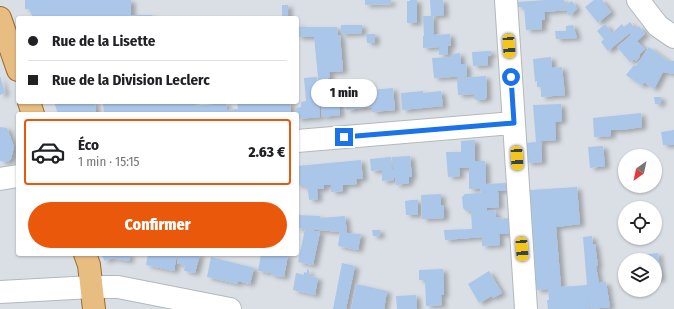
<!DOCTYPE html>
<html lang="fr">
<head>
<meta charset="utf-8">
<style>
	:root { --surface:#fff; --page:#f2f2f2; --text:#202124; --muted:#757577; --line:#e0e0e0; --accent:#ea580c }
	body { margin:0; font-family:"Fira Sans Condensed",sans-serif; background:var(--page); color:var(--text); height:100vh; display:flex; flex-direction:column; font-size:15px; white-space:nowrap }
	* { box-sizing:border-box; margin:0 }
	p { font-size:13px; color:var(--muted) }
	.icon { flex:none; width:22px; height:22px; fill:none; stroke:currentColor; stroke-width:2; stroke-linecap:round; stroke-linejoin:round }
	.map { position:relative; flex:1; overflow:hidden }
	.drawer { position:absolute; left:16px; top:112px; width:283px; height:144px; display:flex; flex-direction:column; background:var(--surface); border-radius:4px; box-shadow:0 1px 3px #0004 }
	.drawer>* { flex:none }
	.banner { position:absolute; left:16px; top:16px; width:283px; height:88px; border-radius:4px; box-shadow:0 1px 3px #0004; display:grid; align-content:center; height:88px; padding:0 12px; background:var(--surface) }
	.needle { width:26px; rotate:213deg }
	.tools { position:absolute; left:618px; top:149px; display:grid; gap:8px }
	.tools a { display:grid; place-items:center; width:44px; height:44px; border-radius:50%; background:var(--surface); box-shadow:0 1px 3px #0004; font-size:20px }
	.end { position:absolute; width:18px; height:18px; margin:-9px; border:5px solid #1a73e8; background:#fff; box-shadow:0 0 0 2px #fff }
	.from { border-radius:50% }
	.bubble { position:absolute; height:28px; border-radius:14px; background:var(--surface); box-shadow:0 1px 3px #0004; font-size:13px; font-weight:800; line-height:28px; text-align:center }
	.car { position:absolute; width:12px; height:24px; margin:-12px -6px; border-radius:5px; box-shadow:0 0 3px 1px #0007; background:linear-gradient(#f5c518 24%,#345 0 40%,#f5c518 0 76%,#345 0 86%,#f5c518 0) }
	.banner b { display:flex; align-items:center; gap:14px; height:38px; font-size:15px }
	.banner b+b { border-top:1px solid var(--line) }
	.banner i { width:10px; height:10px; background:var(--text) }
	ul { padding:7px 0 0; list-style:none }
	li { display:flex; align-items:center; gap:12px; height:66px; margin:0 8px 6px; padding:0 4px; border:2px solid transparent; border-radius:4px }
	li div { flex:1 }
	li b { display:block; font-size:15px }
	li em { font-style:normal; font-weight:800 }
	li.selected { border-color:var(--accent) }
	li>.icon { width:36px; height:36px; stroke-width:1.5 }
	.button { display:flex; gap:8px; margin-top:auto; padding:8px 12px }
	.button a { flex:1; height:46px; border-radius:24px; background:var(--accent); color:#fff; font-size:16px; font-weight:800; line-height:46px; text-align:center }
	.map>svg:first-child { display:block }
	.building { fill:#aac6e9; filter:url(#shadow) }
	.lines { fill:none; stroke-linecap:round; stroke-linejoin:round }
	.minor-casing { stroke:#b3b8bd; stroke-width:24 }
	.major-casing { stroke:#986b2c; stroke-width:24 }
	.minor { stroke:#fff; stroke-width:22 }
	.major { stroke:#e7bd82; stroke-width:22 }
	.route { stroke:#1a73e8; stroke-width:5 }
</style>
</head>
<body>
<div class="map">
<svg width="674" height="309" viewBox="0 0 674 309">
	<defs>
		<filter id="shadow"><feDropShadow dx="4.5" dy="2.5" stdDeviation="2" flood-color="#0004"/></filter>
	</defs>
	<rect width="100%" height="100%" fill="#dadfe5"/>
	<path class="building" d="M25,0h106v15h21v3h-119l-4,-9h-4z
		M365,0h26v4l-26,1z
		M410,0h7v23h-10v-22h3z
		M430,0h13l1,15 -11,1 1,19 16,-1 1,12h-3v8l-9,1v-8l-16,1v-12h1l-1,-20h8z
		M546,0h18l2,5 6,-4 5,8 -8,7 -2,-6 -23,2 1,8h-3v9l-16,1 -2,-23h-6l-1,-5z
		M594,0h8l9,12 -13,11 -13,-16z
		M282,5h6v13h-6z
		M630,22l5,7 4,-3 6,8 -8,7 8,8 -6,6 1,2 -4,4 -2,-2 -4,3 -13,-15 14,-12 -1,-2 -22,18 -7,-9 3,-3 -7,-8 8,-7 7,9 10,-9 2,3z
		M297,23h2v4h38l1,9 2,-1 3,36 -14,1 1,6h-2l1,9h-4v5l10,-1v4h4l1,20 -18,2 -8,-80h-17z
		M341,25h21v8l-21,1z
		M573,25l4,13 -21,1 -1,-8h11v-5z
		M366,34h9v9h-8z
		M649,47l19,14h6v13l-11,-2 -9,17 -10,-7 -2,4 -16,-11 8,-10 2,1z
		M491,51v5h-3v9l-15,1 -1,-14z
		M460,53l1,11h5l1,12 -33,2 -2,-20 20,-1v-3z
		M551,57l1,11 10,-1 3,28 -24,2v-10h-4v-6l-2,1 -2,-23z
		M0,76l5,17 -5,2z
		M486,76l1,22h-1v1l-9,1 -3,-1v-5l-16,1 -1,-17z
		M317,77l3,40 -23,2 -1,-11 5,-1v-5l5,-1 -2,-23z
		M370,82l1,8 22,-2 2,22 -23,2v-5l-26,3 -2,-26z
		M423,91v2l18,-2 2,15 -41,4 -1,-17z
		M654,97h7v7h-6z
		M54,102h41l1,12h-38z
		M114,102h80v4l32,-3 1,7 11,-1 -1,-7h53l1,12h-187l-1,-11z
		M561,104l1,17 -7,1 1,18 -15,1 1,21 -15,1 -2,-20 11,-1 -3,-37z
		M641,113l1,14 -20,3h-11v6l-17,1 -1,-19z
		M0,127l7,1 7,19 -3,12 -3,3 -8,-1z
		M674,130v15h-11l-2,-13z
		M475,140v21h10l1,23 22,-1v7l-10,1 1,16 -12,1v3l8,-1 1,7h4v2l10,-1 1,16h-12l1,11 -18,1v-9l-37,3 -1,-10 28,-1 -1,-18h-5l-3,-3 -1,-11 3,-3 16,-1 -1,-4h-11v-21h-10l1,8 -12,1 -2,-25h15v-11z
		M603,146l2,20 -15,2 -2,-21z
		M410,156l2,21h-3v6l-13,2 -1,-7h-1v2l-12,1v-11l-11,1 -1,-12 21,-2 1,12h1l-1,-12z
		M361,160l2,19h-7l1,5 -14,1v6l-12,1v-7h-7v4h-7l1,10 -9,1 -1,-10 -5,-5h-5l-1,2v-21z
		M577,187l3,37 -24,3 5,60 26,-2 -4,-48 9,-1 1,8h2l3,22h-2l3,17 7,-1 4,25 -20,2 -2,-16 1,16h-41l-1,-9h2l-1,-11 -12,1 -7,-100z
		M441,194v11l3,1v12l-22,1 -1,-24z
		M411,200h7v15h-12l-1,-14z
		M297,215l23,1v2l25,-2 2,17 14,1 -3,16 -20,-4 2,-14 -43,-4z
		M305,229l15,3 -7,33 -15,-3z
		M372,230h8v6h-7z
		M658,253l3,26 -6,1v-20h-18v-5z
		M101,254h29l-1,7 -17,-3 -7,3z
		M148,254h29l-3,17 -28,-6z
		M179,254h21l-5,19 -11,-2 1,-6 -8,-2z
		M261,254l14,1v-1h6l7,1 -4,22 -13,-2 1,-2 -14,-2z
		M211,257l43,11 -4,16 -12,-3v3l-31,-7z
		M342,263l13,3 -9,43h-13z
		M307,269l2,1v6l9,2 -3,17 -22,-5 3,-17 8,2v-3l3,1z
		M443,269l1,26h-3l1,10 -16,1 -1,-26h-6v-10z
		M489,271l13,22 -9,5 -1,-2 -13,7 -11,-19z
		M356,284l31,7 -3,18h-33z
		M416,295l1,14h-20l-1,-13z"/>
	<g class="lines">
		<defs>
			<path id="minor" d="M506,0l20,309
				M638,0l20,26 16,11
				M297,141l217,-18
				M0,179l18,-3
				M0,292l92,-5h26l112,22"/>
			<path id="major" d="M0,18l18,52
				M29,102l4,12
				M85,254l4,11 5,44"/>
		</defs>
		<use href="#minor" class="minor-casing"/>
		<use href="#major" class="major-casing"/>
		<use href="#minor" class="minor"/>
		<use href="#major" class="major"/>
	</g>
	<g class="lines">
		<path class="route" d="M344,137l170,-14 -3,-46"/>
	</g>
</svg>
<div class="tools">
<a><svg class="needle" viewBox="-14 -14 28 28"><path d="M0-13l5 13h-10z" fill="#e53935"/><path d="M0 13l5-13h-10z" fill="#757577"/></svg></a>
<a><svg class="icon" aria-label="locate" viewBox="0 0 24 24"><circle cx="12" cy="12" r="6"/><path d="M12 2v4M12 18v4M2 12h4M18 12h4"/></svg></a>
<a><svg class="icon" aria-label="layers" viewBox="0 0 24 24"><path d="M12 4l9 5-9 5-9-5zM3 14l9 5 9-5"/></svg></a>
</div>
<i class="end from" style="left:511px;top:77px"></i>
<i class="end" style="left:344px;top:137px"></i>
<div class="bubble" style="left:311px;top:79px;width:66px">1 min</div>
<i class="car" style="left:509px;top:46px;rotate:176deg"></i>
<i class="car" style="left:517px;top:158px;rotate:177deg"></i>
<i class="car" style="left:522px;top:249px;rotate:176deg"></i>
<div class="banner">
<b><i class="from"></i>Rue de la Lisette</b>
<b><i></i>Rue de la Division Leclerc</b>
</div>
<section class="drawer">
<ul>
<li class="selected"><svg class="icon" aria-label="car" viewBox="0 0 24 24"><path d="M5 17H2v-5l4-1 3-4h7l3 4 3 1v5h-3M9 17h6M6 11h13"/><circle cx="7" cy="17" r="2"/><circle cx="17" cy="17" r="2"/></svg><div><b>Éco</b><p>1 min · 15:15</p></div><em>2.63 €</em></li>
</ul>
<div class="button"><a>Confirmer</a></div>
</section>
</div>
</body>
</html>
